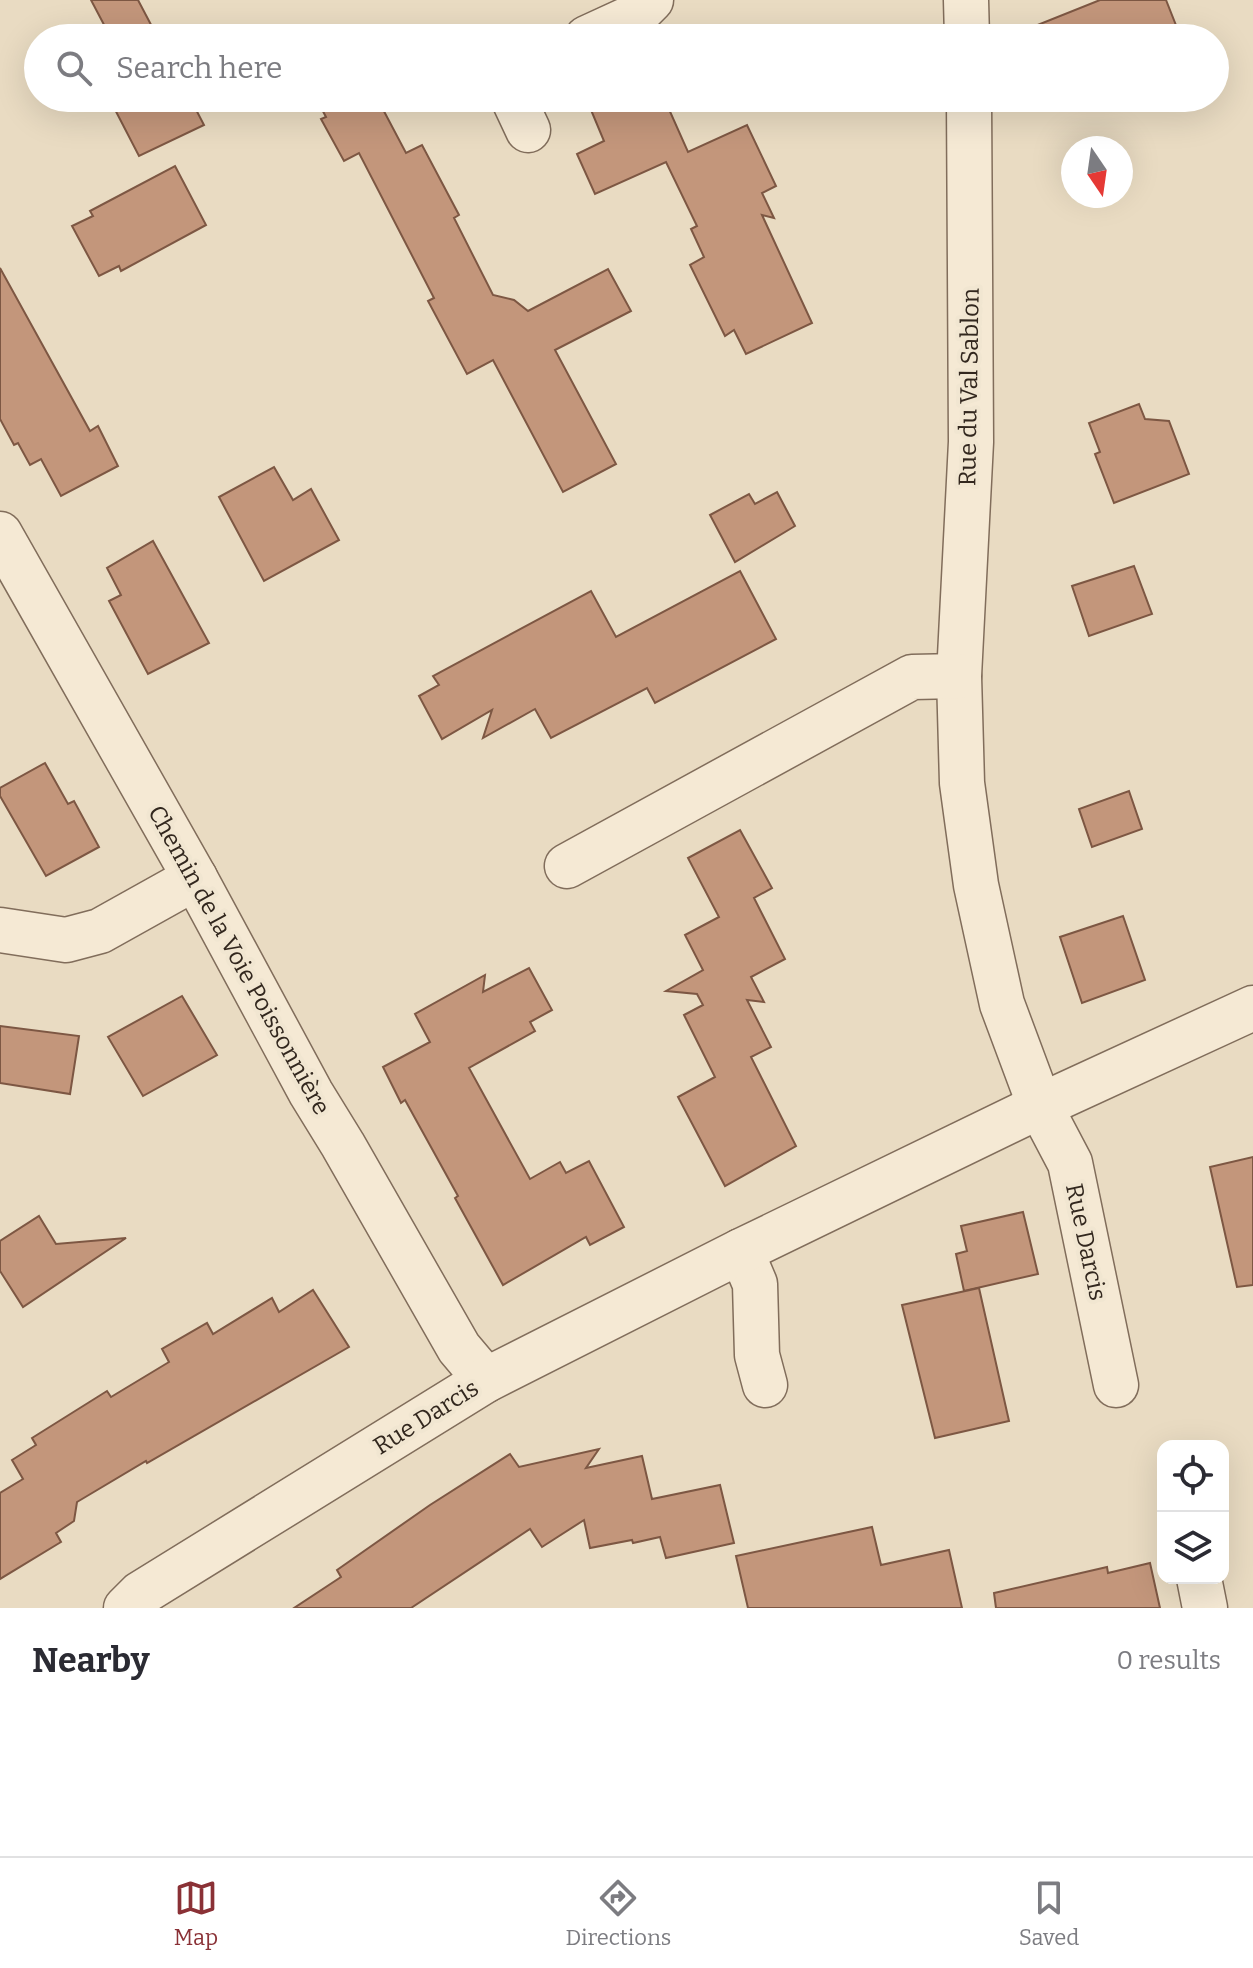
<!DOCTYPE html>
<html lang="en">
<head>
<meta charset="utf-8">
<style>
  body { margin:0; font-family:Bitter,serif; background:#f2f2f3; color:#2b2b33 }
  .controls { position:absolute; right:24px; bottom:24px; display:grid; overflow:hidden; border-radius:16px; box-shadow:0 8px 32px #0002 }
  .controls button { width:72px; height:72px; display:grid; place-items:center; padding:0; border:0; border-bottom:2px solid #e1e1e2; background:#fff; color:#2b2b33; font:40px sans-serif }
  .compass { position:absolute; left:1061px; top:136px; width:72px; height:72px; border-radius:50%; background:#fff; box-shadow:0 8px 32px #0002; rotate:167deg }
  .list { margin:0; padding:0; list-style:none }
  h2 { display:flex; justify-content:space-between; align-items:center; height:104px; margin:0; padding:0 32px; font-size:34px }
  h2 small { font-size:26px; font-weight:400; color:#7c7c81 }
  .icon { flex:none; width:44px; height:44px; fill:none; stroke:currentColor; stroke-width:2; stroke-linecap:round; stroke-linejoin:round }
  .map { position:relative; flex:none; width:1253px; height:1608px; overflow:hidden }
  .search { position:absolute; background:#fff; box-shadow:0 8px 32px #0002; left:24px; right:24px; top:24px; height:88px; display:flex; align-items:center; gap:20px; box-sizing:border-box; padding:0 28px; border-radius:44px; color:#7c7c81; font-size:30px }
  .sheet { height:248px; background:#fff }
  nav { display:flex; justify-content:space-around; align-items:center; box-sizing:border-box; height:112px; border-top:2px solid #e1e1e2; background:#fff; font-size:22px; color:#7c7c81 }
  nav a { display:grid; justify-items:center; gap:4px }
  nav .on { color:#8a3136 }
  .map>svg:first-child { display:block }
  .building { fill:#c3967b; stroke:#7d5743; stroke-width:2 }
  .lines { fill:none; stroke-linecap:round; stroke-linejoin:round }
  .minor-casing { stroke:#816d5b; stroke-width:47 }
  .minor { stroke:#f5e9d4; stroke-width:44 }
  .labels { text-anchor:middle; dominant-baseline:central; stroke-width:8; stroke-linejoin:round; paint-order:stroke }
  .street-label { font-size:24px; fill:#32271e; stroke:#f1e6d1 }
</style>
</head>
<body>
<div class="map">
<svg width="1253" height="1608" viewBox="0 0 1253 1608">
  <rect width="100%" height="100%" fill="#e9dbc2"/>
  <g class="building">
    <path d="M 91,0 L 138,0 L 158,38 L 111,38 Z"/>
    <path d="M 1100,0 L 1166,0 L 1181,38 L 1010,38 L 1010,36 Z"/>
    <path d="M 109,98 L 190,98 L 204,125 L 139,156 Z"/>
    <path d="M 316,98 L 377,98 L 406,153 L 422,145 L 459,215 L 454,218 L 493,295 L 514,300 L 528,311 L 608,269 L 631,311 L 555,350 L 616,464 L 563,492 L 493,360 L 467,374 L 428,301 L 434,298 L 359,153 L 344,161 L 321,119 L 326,117 Z"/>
    <path d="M 616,98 L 664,98 L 688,152 L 747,125 L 776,186 L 762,193 L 774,218 L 762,215 L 812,323 L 746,354 L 734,330 L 725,336 L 690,265 L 704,257 L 691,229 L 697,226 L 666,162 L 595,194 L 577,154 L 604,141 L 591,110 Z"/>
    <path d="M 175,166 L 206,225 L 121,271 L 119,266 L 99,276 L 72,226 L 93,216 L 90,211 Z"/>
    <path d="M 0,268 L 90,431 L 98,426 L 118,466 L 61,496 L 41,459 L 30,465 L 18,443 L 14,445 L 0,419 Z"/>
    <path d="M 1139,404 L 1145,419 L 1169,421 L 1189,474 L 1114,503 L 1095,454 L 1100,452 L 1089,423 Z"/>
    <path d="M 274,467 L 293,500 L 311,489 L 339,540 L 264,581 L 219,497 Z"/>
    <path d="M 777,492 L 795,526 L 735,562 L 710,515 L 749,494 L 755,504 Z"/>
    <path d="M 153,541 L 209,643 L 148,674 L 109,601 L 121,595 L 107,568 Z"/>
    <path d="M 1134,566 L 1152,614 L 1089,636 L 1072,586 Z"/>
    <path d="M 740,571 L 776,639 L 655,703 L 647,688 L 551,738 L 535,709 L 483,738 L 492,710 L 442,739 L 419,696 L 439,685 L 433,676 L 591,591 L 616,637 Z"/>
    <path d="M 45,763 L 68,804 L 74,801 L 99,847 L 46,876 L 0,796 L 0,788 Z"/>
    <path d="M 1129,791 L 1142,829 L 1092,847 L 1079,809 Z"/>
    <path d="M 740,830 L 772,888 L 754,898 L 785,959 L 751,977 L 764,1002 L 747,1000 L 771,1047 L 751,1057 L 796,1146 L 725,1186 L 678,1097 L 715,1077 L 684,1015 L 703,1005 L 697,994 L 666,991 L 703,970 L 685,935 L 719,917 L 688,858 Z"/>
    <path d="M 1123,916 L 1145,980 L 1082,1003 L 1060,937 Z"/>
    <path d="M 529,968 L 552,1010 L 530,1022 L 535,1031 L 469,1068 L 530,1179 L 560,1162 L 566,1173 L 589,1161 L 624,1227 L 590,1245 L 586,1237 L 503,1285 L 455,1198 L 458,1196 L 405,1100 L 401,1103 L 383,1067 L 430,1042 L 415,1014 L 485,975 L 483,992 Z"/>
    <path d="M 182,996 L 217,1055 L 143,1096 L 108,1037 Z"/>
    <path d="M 0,1026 L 79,1036 L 70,1094 L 0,1083 Z"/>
    <path d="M 1253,1157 L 1253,1285 L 1237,1287 L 1210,1167 Z"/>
    <path d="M 1023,1212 L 1038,1274 L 964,1291 L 956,1254 L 967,1251 L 961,1226 Z"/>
    <path d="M 39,1216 L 56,1244 L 126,1238 L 23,1307 L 0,1271 L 0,1241 Z"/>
    <path d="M 979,1288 L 1009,1421 L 935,1438 L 902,1305 Z"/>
    <path d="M 313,1290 L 349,1347 L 147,1463 L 146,1461 L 77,1502 L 74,1521 L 56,1533 L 61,1542 L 0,1579 L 0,1493 L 23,1479 L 12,1460 L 36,1445 L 32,1438 L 107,1391 L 111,1397 L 169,1362 L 162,1349 L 207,1323 L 213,1334 L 272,1298 L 279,1312 Z"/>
    <path d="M 599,1449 L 586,1468 L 642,1456 L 652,1499 L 720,1485 L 734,1543 L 666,1558 L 660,1537 L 633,1543 L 632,1540 L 590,1548 L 584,1520 L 542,1547 L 530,1529 L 411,1608 L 294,1608 L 341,1577 L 337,1570 L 430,1505 L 510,1454 L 519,1467 Z"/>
    <path d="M 872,1527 L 881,1565 L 949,1550 L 962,1608 L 748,1608 L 736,1556 Z"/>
    <path d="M 1150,1563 L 1160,1608 L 996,1608 L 994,1593 L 1107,1567 L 1108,1573 Z"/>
  </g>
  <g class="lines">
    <defs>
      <g id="minor">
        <path d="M 966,0 L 967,38"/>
        <path d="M 587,38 L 635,16 L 651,0"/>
        <path d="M 513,98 L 528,130"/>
        <path d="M 969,98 L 971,442 L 959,676 L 962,783 L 976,885 L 1002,1004 L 1040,1106 L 1070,1163 L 1116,1385"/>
        <path d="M 0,534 L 195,878 L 311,1093 L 343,1145 L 459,1348 L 486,1380"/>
        <path d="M 567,866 L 912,677 L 959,676"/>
        <path d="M 0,930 L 66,940 L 100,931 L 195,878"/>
        <path d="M 741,1251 L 755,1284 L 757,1355 L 765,1385"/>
        <path d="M 1199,1578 L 1205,1608"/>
        <path d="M 126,1608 L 140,1594 L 486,1380 L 741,1251 L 1040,1106 L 1253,1008"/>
      </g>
    </defs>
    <use href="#minor" class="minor-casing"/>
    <use href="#minor" class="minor"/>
  </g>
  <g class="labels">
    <g class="street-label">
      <text transform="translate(969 387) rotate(-89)">Rue du Val Sablon</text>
      <text transform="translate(239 960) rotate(61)">Chemin de la Voie Poissonnière</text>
      <text transform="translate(1086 1242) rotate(78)">Rue Darcis</text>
      <text transform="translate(426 1417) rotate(-32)">Rue Darcis</text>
    </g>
  </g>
</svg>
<div class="controls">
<button><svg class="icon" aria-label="locate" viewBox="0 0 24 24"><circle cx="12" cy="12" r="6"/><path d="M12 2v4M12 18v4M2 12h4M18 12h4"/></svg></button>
<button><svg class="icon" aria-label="layers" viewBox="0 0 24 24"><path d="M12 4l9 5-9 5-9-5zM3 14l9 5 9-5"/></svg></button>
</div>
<svg class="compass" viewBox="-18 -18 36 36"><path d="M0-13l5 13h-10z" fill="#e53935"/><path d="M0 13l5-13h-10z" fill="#7c7c81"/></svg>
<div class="search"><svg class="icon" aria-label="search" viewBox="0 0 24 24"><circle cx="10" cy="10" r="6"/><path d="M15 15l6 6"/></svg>Search here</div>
</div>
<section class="sheet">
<h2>Nearby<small>0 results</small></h2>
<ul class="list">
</ul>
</section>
<nav>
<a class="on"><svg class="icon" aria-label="map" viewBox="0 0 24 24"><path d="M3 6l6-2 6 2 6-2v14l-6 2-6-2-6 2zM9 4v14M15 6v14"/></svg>Map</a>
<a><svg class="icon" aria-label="directions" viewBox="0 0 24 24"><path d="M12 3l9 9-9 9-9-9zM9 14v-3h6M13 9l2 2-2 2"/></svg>Directions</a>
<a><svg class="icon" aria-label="saved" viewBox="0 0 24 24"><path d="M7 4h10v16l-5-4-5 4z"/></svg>Saved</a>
</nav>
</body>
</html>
